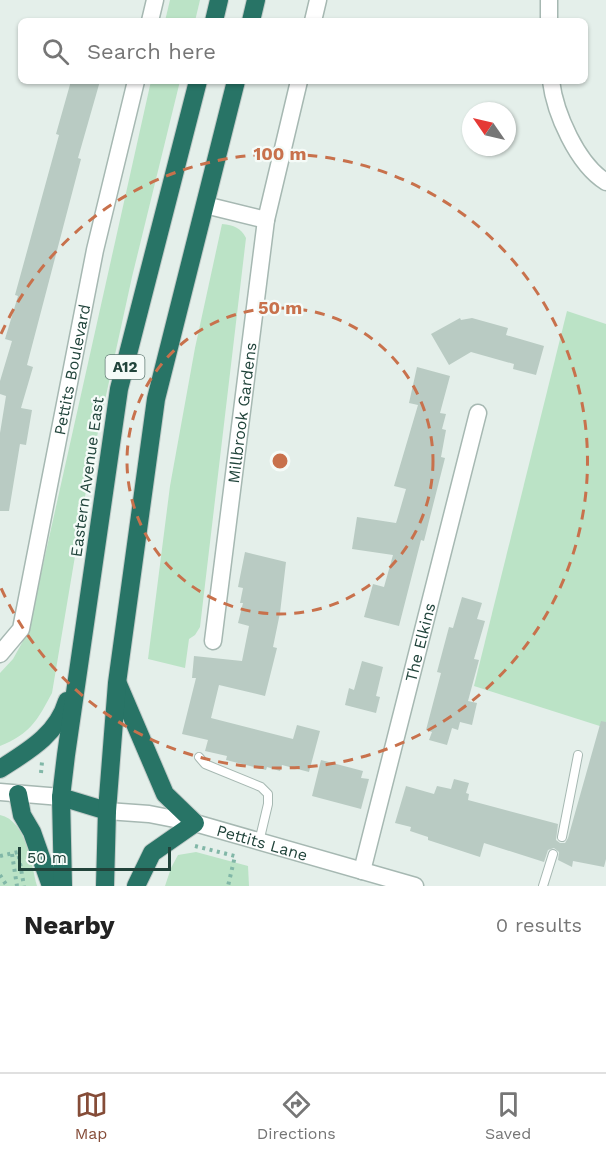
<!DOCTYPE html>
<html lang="en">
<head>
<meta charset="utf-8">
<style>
  body { margin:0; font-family:"Work Sans",sans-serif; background:#f6f6f6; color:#222 }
  .compass { position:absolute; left:462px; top:102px; width:54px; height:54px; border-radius:50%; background:#fff; box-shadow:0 2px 4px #0004; rotate:304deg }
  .scale { position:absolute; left:18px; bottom:15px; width:153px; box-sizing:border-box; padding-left:6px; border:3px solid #21443b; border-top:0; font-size:16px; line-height:21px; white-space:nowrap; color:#21443b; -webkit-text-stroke:4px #f5fbf8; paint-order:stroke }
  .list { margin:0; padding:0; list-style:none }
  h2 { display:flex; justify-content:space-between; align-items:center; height:78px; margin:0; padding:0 24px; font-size:26px }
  h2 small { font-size:20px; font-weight:400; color:#767676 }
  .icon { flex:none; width:33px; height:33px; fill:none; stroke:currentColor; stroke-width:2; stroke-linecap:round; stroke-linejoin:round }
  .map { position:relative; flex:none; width:606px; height:886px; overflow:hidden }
  .search { position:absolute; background:#fff; box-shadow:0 2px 4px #0004; left:18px; right:18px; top:18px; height:66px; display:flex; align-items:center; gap:15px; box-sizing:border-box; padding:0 21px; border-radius:9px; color:#767676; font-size:22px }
  .sheet { height:186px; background:#fff }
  nav { display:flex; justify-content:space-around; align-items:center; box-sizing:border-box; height:84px; border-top:2px solid #e0e0e0; background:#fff; font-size:16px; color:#767676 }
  nav a { display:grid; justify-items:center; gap:3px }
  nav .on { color:#854c38 }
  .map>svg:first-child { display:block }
  .green { fill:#bbe3c6 }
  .building { fill:#b9cbc3 }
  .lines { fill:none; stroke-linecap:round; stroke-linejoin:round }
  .lane-casing { stroke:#a6b8b2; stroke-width:10 }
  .street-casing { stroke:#a6b8b2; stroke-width:19 }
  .highway-casing { stroke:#c1cbc8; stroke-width:20 }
  .path { stroke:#81b7a7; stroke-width:4; stroke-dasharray:3 4.5; stroke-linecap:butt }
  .lane { stroke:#fff; stroke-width:8 }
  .street { stroke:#fff; stroke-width:16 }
  .highway { stroke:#287466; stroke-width:18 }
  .ring { fill:none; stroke:#c8714c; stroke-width:3; stroke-dasharray:10 8 }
  .labels { text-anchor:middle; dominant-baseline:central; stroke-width:4.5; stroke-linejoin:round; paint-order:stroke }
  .shield { fill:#f5fbf8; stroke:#617b74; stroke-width:1.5 }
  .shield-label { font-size:15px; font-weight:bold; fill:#21443b }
  .street-label { font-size:16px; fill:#21443b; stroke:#f5fbf8 }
  .centre { fill:#c8714c; stroke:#f5fbf8; stroke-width:3 }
  .ring-label { font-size:18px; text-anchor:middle; font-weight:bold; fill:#c8714c; stroke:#f5fbf8; stroke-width:4.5; stroke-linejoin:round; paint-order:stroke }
</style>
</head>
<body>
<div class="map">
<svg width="606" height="886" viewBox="0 0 606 886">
  <rect width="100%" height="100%" fill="#e4efea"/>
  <g class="green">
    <path d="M 170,0 L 200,0 L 195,21 L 165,21 Z"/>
    <path d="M 151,81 L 180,81 L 132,277 L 89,473 L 52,693 C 37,721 30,734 0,746 L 0,673 L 13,659 L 28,632 Z"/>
    <path d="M 222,224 C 234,225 241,228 246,238 L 200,627 L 195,635 L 189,639 L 185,668 L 148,659 L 170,486 L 195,348 Z"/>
    <path d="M 567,311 L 606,324 L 606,728 L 474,686 Z"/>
    <path d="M 0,815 C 27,821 31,864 37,886 L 0,886 Z"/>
    <path d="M 196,852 L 248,866 L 249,886 L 165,886 L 171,868 L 178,855 Z"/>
  </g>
  <g class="building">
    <path d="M 71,81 L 100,81 L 78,158 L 81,159 L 27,365 L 33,367 L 21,408 L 32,410 L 26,445 L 20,444 L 9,511 L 0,511 L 0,433 L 6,396 L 0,394 L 0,381 L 12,341 L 5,339 L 18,296 L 15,295 L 59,135 L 56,134 Z"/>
    <path d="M 460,318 L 461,320 L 472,318 L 508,328 L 506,335 L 544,346 L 536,375 L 513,369 L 514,364 L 471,352 L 449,365 L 431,334 Z"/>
    <path d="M 417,367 L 450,376 L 440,413 L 446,414 L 442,429 L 446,430 L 441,457 L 445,458 L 424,541 L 421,540 L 399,626 L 364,617 L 373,584 L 384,587 L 393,555 L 352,549 L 357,517 L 396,523 L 397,520 L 406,489 L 394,486 L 418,405 L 409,403 Z"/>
    <path d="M 245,552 L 286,562 L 280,613 L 273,647 L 277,648 L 265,696 L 219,685 L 211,718 L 293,739 L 297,725 L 320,731 L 309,772 L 282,765 L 280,771 L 267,767 L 266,770 L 226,760 L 227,756 L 205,751 L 208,740 L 182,734 L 196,678 L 192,678 L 194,656 L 242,661 L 249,626 L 238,623 L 243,603 L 240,603 L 243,588 L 238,587 Z"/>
    <path d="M 462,597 L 482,603 L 477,619 L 485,621 L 474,659 L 479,660 L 468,701 L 477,703 L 472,725 L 460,722 L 458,730 L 452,728 L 447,745 L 429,740 L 432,732 L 426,730 L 441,673 L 437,672 L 449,627 L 453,628 Z"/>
    <path d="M 362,661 L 383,667 L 376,696 L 380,697 L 376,713 L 345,705 L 349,688 L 354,690 Z"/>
    <path d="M 601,721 L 606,722 L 606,859 L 604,867 L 573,861 L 572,867 L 558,860 L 559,852 L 554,848 L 548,850 L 544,862 L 484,843 L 480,857 L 428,840 L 428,837 L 410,831 L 411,827 L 395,823 L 406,786 L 434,794 L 437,786 L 451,789 L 454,779 L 469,783 L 466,793 L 469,794 L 468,800 L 558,824 L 556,840 L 560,843 L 565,843 L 568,838 Z"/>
    <path d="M 321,760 L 363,771 L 361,778 L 369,779 L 361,809 L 312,796 Z"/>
  </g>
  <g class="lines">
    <defs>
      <g id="lane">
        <path d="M 199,757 L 205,764 L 261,787 L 268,794 L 268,804 L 259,842"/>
        <path d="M 562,837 L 578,755"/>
        <path d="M 543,886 L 553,854"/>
      </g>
      <g id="street">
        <path d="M 150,21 L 155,0"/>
        <path d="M 313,21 L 318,0"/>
        <path d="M 549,21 L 549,0"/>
        <path d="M 551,81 C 555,113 577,164 606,182"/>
        <path d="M 205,205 L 266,220"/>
        <path id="s1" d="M 213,641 L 266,220 L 299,81"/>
        <path id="s2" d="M 0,654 L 21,629 L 95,250 L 136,81"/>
        <path d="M 0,792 L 61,797"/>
        <path id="s3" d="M 107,811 L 149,814 L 195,823 L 415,886"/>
        <path id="s4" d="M 362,871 L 478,413"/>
      </g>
      <g id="highway">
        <path d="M 214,21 L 219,0"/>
        <path d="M 251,21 L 256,0"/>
        <path d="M 118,684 L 165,794 L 195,823 L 152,853 L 136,886"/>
        <path d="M 0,769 C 28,751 57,735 67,701"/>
        <path d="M 18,794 L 22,815 L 32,832 L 51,886"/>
        <path d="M 61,797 L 107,811"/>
        <path d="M 63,886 L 61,797 L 66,755 L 119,389 L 198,81"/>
        <path d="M 105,886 L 107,811 L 117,683 L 156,399 L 236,81"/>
      </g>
    </defs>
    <use href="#lane" class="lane-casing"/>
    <use href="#street" class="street-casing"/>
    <use href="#highway" class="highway-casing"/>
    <g class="path">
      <path d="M 41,773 L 42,762"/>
      <path d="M 195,846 L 235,856 L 228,886"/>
      <path d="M 12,854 L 17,886"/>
      <path d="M 0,856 L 18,852 L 24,886"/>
      <path d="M 0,875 L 7,886"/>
    </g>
    <use href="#lane" class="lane"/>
    <use href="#street" class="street"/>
    <use href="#highway" class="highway"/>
  </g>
  <g class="ring">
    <circle cx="280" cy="461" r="153"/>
    <path d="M1 334A307 307 0 1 1 1 588"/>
  </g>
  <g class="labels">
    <rect class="shield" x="105.5" y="355" width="39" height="24" rx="4.5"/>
    <g class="shield-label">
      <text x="125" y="367">A12</text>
    </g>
    <g class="street-label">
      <text stroke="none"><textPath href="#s2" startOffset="297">Pettits Boulevard</textPath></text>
      <text stroke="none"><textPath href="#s1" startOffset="230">Millbrook Gardens</textPath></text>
      <text transform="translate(87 477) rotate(-82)">Eastern Avenue East</text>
      <text stroke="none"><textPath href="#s4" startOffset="236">The Elkins</textPath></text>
      <text stroke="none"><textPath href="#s3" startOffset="159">Pettits Lane</textPath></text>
    </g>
  </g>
  <circle cx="280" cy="461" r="9" class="centre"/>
  <g class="ring-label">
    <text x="280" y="160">100 m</text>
    <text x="280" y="314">50 m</text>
  </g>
</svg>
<svg class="compass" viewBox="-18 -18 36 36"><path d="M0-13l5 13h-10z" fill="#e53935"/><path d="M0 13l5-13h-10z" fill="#767676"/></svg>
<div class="scale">50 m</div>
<div class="search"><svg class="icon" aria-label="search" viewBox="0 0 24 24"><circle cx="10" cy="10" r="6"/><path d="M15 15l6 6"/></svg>Search here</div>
</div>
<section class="sheet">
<h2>Nearby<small>0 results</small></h2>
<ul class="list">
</ul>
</section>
<nav>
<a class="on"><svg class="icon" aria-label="map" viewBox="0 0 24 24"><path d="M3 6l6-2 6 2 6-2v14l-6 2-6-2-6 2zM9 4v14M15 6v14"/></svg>Map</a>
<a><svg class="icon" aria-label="directions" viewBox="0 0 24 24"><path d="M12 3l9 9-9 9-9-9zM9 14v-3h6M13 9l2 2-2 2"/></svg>Directions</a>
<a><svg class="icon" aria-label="saved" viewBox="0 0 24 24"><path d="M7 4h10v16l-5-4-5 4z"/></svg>Saved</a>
</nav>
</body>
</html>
